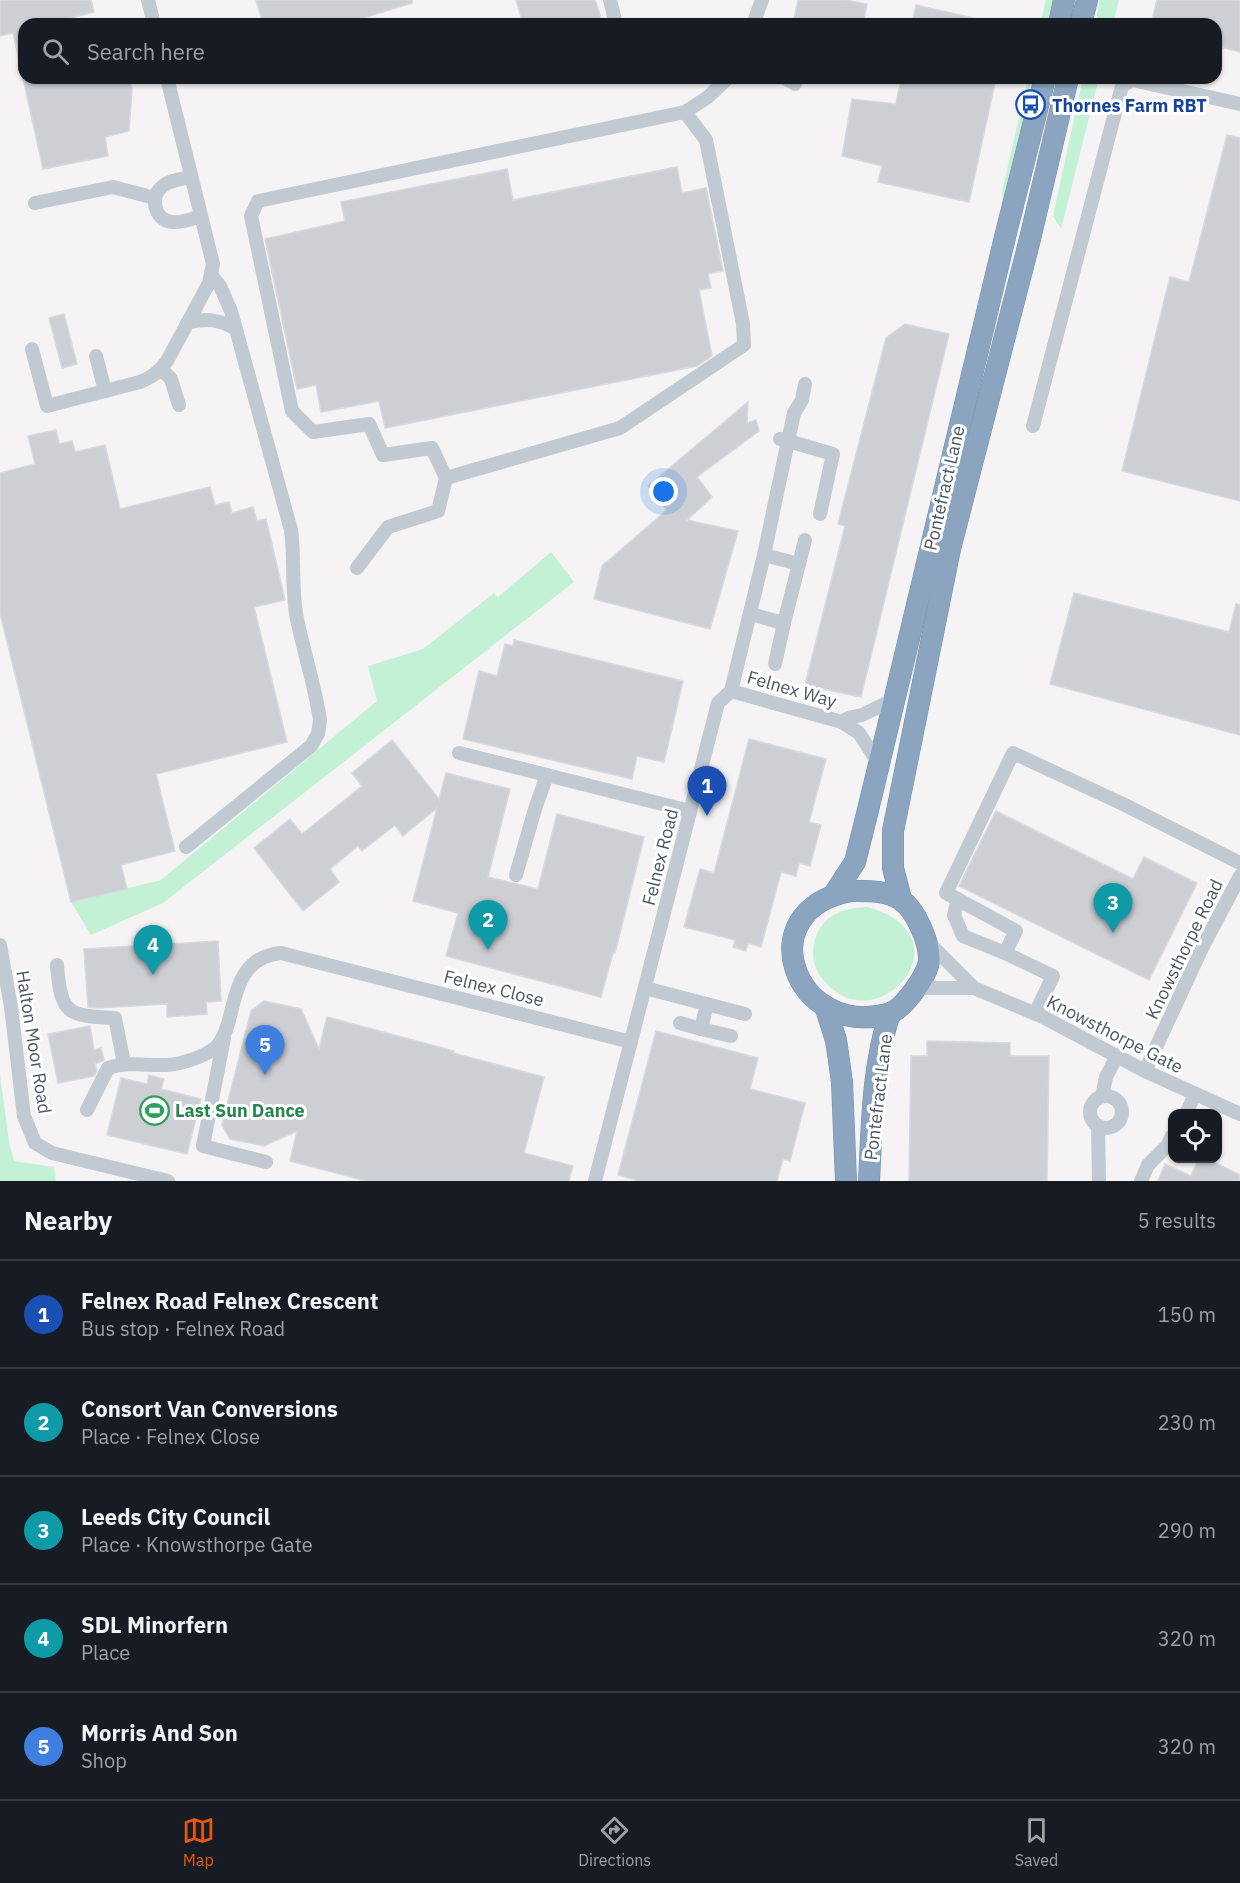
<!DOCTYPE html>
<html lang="en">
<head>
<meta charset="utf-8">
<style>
  body { margin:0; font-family:"IBM Plex Sans",sans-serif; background:#242831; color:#f1f3f6 }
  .controls { position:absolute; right:18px; bottom:18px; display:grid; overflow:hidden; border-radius:12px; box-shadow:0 2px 4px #0004 }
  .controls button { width:54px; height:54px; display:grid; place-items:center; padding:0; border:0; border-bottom:2px solid #363941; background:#171b24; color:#f1f3f6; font:30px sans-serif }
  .you { position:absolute; left:664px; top:492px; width:21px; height:21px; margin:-15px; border:4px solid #fff; border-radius:50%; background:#1a73e8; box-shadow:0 0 0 9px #1a73e833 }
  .badge { display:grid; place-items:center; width:39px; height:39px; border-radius:50%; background:#ea580c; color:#fff; font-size:20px; font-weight:700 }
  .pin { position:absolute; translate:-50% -50px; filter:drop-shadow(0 2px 3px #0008) }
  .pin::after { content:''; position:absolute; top:32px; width:21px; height:18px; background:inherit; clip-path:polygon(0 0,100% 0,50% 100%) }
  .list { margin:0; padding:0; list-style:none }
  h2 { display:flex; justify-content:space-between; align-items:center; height:78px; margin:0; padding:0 24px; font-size:26px }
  h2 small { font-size:20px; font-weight:400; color:#9ea1a6 }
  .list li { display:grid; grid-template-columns:39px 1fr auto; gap:18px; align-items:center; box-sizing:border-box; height:108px; padding:0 24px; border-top:2px solid #363941 }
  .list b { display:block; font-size:22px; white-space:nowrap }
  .list p { margin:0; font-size:20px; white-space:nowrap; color:#9ea1a6 }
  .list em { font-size:20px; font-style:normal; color:#9ea1a6 }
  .icon { flex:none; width:33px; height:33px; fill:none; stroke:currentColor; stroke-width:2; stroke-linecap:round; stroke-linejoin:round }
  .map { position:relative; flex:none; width:1240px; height:1181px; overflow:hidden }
  .search { position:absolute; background:#171b24; box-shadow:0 2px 4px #0004; left:18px; right:18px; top:18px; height:66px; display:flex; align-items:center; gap:15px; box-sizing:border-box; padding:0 21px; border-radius:18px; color:#9ea1a6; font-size:22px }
  .sheet { height:618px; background:#171b24 }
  nav { display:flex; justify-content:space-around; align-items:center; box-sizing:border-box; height:84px; border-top:2px solid #363941; background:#171b24; font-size:16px; color:#9ea1a6 }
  nav a { display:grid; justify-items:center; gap:3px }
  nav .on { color:#ea580c }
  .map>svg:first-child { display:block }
  .green { fill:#c3f1d5 }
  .building { fill:#cdcfd5; stroke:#d7d9de; stroke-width:1.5 }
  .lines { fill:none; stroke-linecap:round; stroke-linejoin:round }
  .highway-casing { stroke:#7690ad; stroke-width:22 }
  .minor { stroke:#c1cad2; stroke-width:14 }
  .highway { stroke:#8ba5c1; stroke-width:21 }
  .labels { text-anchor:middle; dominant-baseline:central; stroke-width:6; stroke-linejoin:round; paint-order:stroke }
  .transit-label { font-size:18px; font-weight:bold; fill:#164399; stroke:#fff; text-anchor:start }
  .street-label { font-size:18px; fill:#4a5661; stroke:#fff }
  .leisure-label { font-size:18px; font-weight:bold; fill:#27864d; stroke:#fff; text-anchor:start }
</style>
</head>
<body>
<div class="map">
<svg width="1240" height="1181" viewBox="0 0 1240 1181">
  <rect width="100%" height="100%" fill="#f5f3f3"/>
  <g class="green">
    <path d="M 1046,0 L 1055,0 L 1049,24 L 1040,24 Z"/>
    <path d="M 1100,0 L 1119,0 L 1113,24 L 1095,24 Z"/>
    <path d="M 1028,78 L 1036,78 L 1003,206 L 1002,192 Z"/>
    <path d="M 1083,78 L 1099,78 L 1061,229 L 1053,216 Z"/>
    <path d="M 551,552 L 574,582 L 163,903 L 91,935 L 71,902 L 161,880 L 377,701 L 368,666 L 423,649 L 494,593 L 498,597 Z"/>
    <path d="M 867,907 C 973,935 875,1049 821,977 C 807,959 812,929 832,916 C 842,909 854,908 867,907 Z"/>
    <path d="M 0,1075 L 9,1142 L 14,1161 L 54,1167 L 56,1181 L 0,1181 Z"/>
  </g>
  <g class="building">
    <path d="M 0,0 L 91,0 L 94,12 L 48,24 L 24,24 L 24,59 L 19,59 L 13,33 L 0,36 Z"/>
    <path d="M 256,0 L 412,0 L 412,3 L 344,24 L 263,24 Z"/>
    <path d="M 516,0 L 595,0 L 603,24 L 523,24 Z"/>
    <path d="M 798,0 L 846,0 L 867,4 L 863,24 L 793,24 Z"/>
    <path d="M 1157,0 L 1240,0 L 1240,52 L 1216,46 L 1216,24 L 1151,24 Z"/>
    <path d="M 916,5 L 978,19 L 977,24 L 912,24 Z"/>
    <path d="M 23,78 L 130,78 L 132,89 L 129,131 L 105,137 L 108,156 L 43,169 Z"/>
    <path d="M 901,78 L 996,78 L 969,202 L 878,182 L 882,166 L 842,156 L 852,99 L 896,104 Z"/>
    <path d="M 1227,135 L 1240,138 L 1240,501 L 1122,471 L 1170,277 L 1189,282 Z"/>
    <path d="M 677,167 L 682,193 L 706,188 L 723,271 L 708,274 L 711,288 L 699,290 L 712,356 L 697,366 L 385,428 L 379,401 L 321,412 L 316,385 L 297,389 L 265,239 L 345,221 L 341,202 L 507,169 L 513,200 Z"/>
    <path d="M 64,314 L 77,364 L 62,368 L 49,318 Z"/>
    <path d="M 905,324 L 949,334 L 861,697 L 805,685 L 845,526 L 838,524 L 886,338 Z"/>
    <path d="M 748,402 L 747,423 L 756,420 L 759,431 L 697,477 L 712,497 L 687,520 L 738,531 L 710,629 L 594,599 L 602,566 L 667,510 L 648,486 Z"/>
    <path d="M 56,430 L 59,444 L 72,441 L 75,452 L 105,445 L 120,509 L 210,487 L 215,505 L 229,502 L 232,513 L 253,507 L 257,521 L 266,519 L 285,600 L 254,607 L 287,742 L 156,774 L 175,851 L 121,865 L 127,889 L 71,902 L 0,613 L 0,473 L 35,464 L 28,436 Z"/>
    <path d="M 1074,593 L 1229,632 L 1236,604 L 1240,605 L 1240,735 L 1050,684 Z"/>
    <path d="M 514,640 L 683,681 L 664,762 L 637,756 L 632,779 L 463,739 L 479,671 L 497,676 L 505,644 L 513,646 Z"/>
    <path d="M 749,739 L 826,759 L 809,822 L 821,825 L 810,866 L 799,863 L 796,876 L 781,872 L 761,947 L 748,943 L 746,951 L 733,947 L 735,940 L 684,927 L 700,869 L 714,873 Z"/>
    <path d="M 392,740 L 439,799 L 446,773 L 510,789 L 488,877 L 538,889 L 557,814 L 644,837 L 615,953 L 613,953 L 601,997 L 446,956 L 458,913 L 413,901 L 437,808 L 403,836 L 395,825 L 362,851 L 358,846 L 330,869 L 339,882 L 303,911 L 254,848 L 290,819 L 302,834 L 362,786 L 352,773 Z"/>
    <path d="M 996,811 L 1133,879 L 1144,857 L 1197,883 L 1149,980 L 959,886 Z"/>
    <path d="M 218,941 L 221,1001 L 206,1002 L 207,1014 L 167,1017 L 167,1004 L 98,1008 L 88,1007 L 84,949 Z"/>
    <path d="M 264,1001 L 301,1009 L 319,1049 L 327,1017 L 454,1051 L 453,1053 L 544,1077 L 524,1153 L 573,1166 L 569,1181 L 366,1181 L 290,1161 L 297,1131 L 264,1146 L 230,1139 L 222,1125 L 251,1011 Z"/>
    <path d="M 90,1026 L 94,1050 L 101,1048 L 104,1060 L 95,1064 L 97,1071 L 94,1076 L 58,1083 L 48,1034 Z"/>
    <path d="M 656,1031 L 758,1058 L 750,1089 L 805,1103 L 790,1161 L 783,1159 L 777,1181 L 639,1181 L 618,1175 Z"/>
    <path d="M 927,1041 L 1010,1043 L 1010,1056 L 1049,1056 L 1047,1181 L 909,1181 L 911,1056 L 927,1056 Z"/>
    <path d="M 149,1075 L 164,1079 L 161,1089 L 201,1099 L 187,1154 L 107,1135 L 121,1078 L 147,1084 Z"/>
    <path d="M 1199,1158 L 1206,1158 L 1240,1175 L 1240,1181 L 1158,1181 L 1165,1164 L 1191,1176 Z"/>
  </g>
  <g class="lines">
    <defs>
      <g id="highway">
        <path d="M 1059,24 L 1064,0"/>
        <path d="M 1081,24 L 1087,0"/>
        <path d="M 852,891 C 868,891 887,890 901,900 C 916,910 930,943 929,961 C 927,976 903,1010 888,1014 C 794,1039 747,909 852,891 Z"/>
        <path d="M 834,894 L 855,862 L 868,810 L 1005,237 L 1045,78"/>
        <path d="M 901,899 L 893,868 L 893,831 L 950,549 L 1029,243 L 1068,78"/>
        <path d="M 825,1006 L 836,1040 L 842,1082 L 846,1181"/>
        <path d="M 869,1181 C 872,1125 872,1067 890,1013"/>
      </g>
    </defs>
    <use href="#highway" class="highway-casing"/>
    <g class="minor">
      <path d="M 148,0 L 154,24"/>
      <path d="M 610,0 L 616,24"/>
      <path d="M 753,24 L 762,0"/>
      <path d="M 785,78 L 795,84"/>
      <path d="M 685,112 L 706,140 L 743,324 L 744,345 L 620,428 L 446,478 L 432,448 L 383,455 L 369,424 L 313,432 L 292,411 L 251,216 L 258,201 L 685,112 L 708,97 L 728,78"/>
      <path d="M 191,177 C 182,179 170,180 163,186 C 149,196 154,220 172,222 C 182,223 192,219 201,216"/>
      <path d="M 35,203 L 113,187 L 155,198"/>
      <path d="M 187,323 C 206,318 219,319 236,329"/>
      <path d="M 32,349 L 47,406 L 140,382 C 152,377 159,372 167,361 L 209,283 L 213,264 L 167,78"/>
      <path d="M 96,356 L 105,391"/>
      <path d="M 161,369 L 171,379 L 179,405"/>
      <path d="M 1033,426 L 1122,86 L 1132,80 L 1240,104"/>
      <path d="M 780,439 L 788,441 L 794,413 L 802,400 L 805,384"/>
      <path d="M 799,564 L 805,540"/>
      <path d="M 357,568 L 388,527 L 438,511 L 446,478"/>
      <path d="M 750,614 L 784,623 L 799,564 L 764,555"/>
      <path d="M 775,664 L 784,623"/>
      <path d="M 731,691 L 842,722 L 859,733 L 879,764"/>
      <path d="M 842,722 L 848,718 L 862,715 L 895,699"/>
      <path d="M 459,753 L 690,811"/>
      <path d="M 186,847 L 311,746 L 318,734 L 320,720 C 315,686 304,653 297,619 C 291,590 295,559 291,530 L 231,311 L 220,286 L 212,276"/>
      <path d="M 516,875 L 535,809 L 547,775"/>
      <path d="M 958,899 L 954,915 L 963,936 L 1005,953"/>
      <path d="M 927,941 L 974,988 L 1043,1017 L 1145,1071 L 1240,1114"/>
      <path d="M 0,945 L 11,1007 L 24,1116 L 35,1143 L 52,1153 L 168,1181"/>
      <path d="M 57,965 C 61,1014 67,1016 115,1018 L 124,1063"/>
      <path d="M 645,988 L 745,1014"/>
      <path d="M 916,988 L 974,988"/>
      <path d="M 1035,1014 L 1053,976 L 1005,953 L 1016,931 L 946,893 L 1013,753 L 1125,805 L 1240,863"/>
      <path d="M 680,1023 L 701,1029 L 707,1004"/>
      <path d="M 701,1029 L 731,1036"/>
      <path d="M 224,1038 L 203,1146 L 266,1162"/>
      <path d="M 1145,1071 L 1202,948 L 1240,876"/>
      <path d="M 1102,1096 L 1106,1077 L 1117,1056"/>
      <circle cx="1106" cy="1112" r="16"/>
      <path d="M 87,1110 L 108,1068 C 130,1061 146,1066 167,1065 C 182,1064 203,1057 215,1048 C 222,1042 225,1033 228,1024 C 237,991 240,957 281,953 L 631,1042"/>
      <path d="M 1186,1114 L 1195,1094"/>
      <path d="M 1098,1126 L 1099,1181"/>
      <path d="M 595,1181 L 718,703 L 731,691 L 764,555 L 788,441 L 833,454 L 820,514"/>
      <path d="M 1141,1181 L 1148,1165 L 1167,1146 L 1172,1136"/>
    </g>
    <use href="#highway" class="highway"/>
  </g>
  <defs>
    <symbol id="bus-ring" viewBox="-11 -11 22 22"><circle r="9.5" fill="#fff" stroke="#1a4fb4" stroke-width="1.5"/><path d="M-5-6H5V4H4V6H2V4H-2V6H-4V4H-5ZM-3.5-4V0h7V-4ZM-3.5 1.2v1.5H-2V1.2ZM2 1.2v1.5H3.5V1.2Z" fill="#1a4fb4"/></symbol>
    <symbol id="stadium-ring" viewBox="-11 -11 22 22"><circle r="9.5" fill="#fff" stroke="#2e9e5b" stroke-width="1.5"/><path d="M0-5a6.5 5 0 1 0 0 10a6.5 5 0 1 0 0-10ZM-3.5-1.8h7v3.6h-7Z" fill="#2e9e5b"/></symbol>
  </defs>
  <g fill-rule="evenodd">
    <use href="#bus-ring" x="1014" y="88" width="33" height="33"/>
    <use href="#stadium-ring" x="138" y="1094" width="33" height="33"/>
  </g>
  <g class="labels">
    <g class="transit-label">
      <text x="1052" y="105">Thornes Farm RBT</text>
    </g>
    <g class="street-label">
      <text transform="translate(944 488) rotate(-77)">Pontefract Lane</text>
      <text transform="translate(792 689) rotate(16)">Felnex Way</text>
      <text transform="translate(660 857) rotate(-76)">Felnex Road</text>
      <text transform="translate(1184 949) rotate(-64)">Knowsthorpe Road</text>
      <text transform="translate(494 988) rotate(14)">Felnex Close</text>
      <text transform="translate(1115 1034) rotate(27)">Knowsthorpe Gate</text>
      <text transform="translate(34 1042) rotate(81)">Halton Moor Road</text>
      <text transform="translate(878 1097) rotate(-83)">Pontefract Lane</text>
    </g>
    <g class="leisure-label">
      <text x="175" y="1110">Last Sun Dance</text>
    </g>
  </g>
</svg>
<div class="controls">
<button><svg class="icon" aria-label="locate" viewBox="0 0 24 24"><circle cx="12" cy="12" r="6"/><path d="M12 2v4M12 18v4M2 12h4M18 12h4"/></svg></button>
</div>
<div class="you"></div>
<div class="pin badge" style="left:707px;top:816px;background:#1a4fb4">1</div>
<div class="pin badge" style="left:488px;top:950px;background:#0f9aa8">2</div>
<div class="pin badge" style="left:1113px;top:933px;background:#0f9aa8">3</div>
<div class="pin badge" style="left:153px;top:975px;background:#0f9aa8">4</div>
<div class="pin badge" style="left:265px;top:1075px;background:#3f7fe0">5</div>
<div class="search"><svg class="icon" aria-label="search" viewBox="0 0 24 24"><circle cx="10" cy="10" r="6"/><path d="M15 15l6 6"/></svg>Search here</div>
</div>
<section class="sheet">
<h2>Nearby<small>5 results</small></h2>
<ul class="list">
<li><span class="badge" style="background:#1a4fb4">1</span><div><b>Felnex Road Felnex Crescent</b><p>Bus stop · Felnex Road</p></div><em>150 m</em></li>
<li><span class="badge" style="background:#0f9aa8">2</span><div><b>Consort Van Conversions</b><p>Place · Felnex Close</p></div><em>230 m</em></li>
<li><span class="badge" style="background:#0f9aa8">3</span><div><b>Leeds City Council</b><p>Place · Knowsthorpe Gate</p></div><em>290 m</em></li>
<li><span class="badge" style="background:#0f9aa8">4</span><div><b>SDL Minorfern</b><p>Place</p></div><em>320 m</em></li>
<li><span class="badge" style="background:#3f7fe0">5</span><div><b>Morris And Son</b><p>Shop</p></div><em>320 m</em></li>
</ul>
</section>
<nav>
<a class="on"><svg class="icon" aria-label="map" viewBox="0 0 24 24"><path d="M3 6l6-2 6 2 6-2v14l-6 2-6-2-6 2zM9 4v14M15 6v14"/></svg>Map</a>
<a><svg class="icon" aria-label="directions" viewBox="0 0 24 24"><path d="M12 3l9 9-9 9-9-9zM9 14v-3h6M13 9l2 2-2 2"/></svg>Directions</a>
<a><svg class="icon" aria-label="saved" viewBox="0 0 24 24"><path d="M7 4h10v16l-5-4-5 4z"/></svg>Saved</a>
</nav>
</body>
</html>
